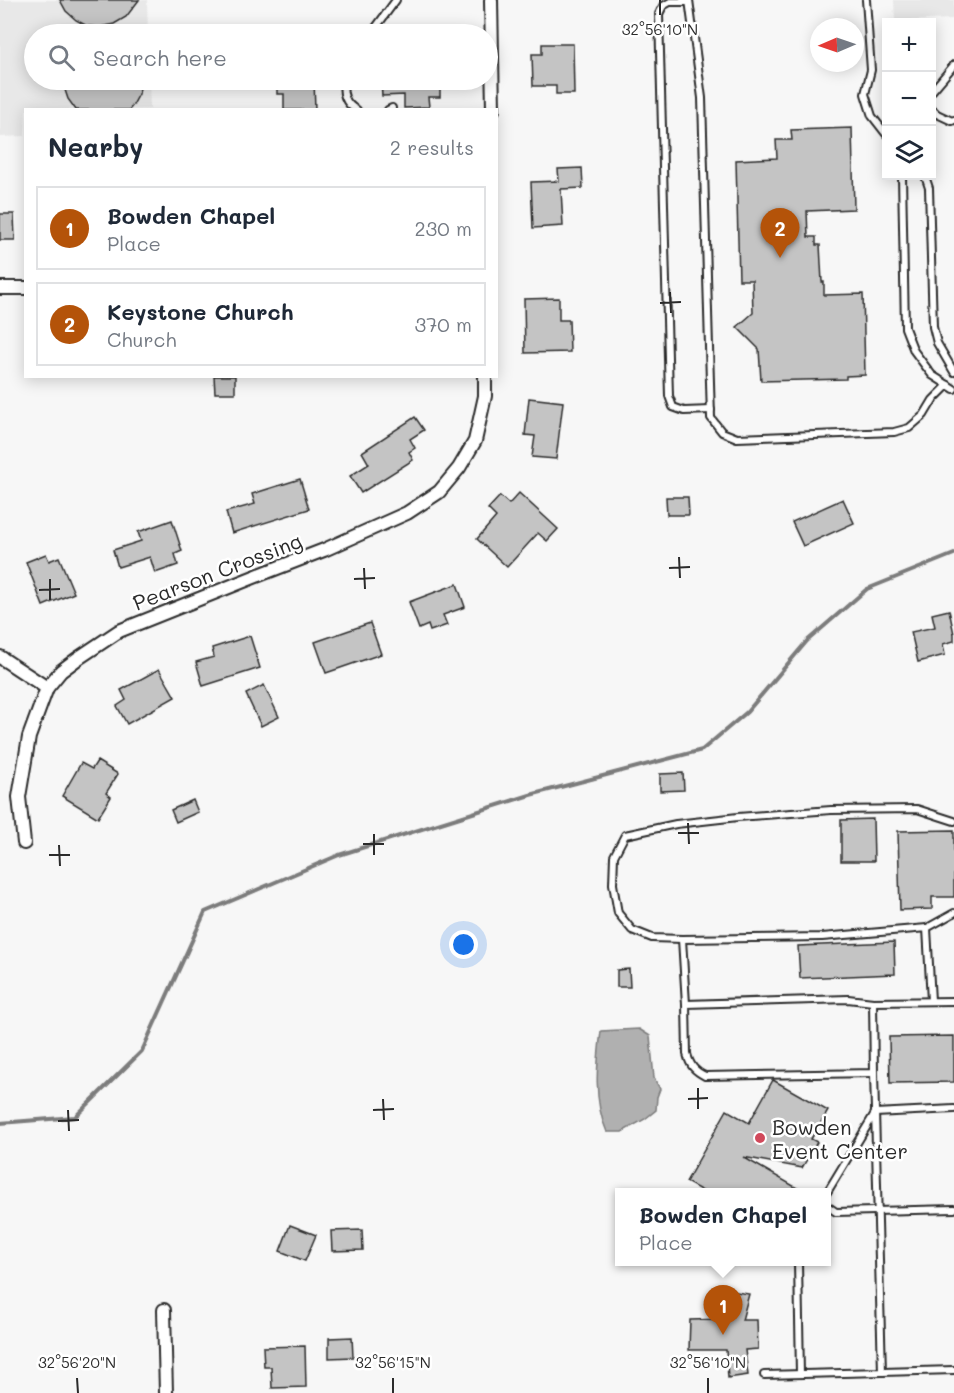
<!DOCTYPE html>
<html lang="en">
<head>
<meta charset="utf-8">
<style>
  body { margin:0; font-family:Mali,sans-serif; background:#f2f2f3; color:#1f2937 }
  .controls { position:absolute; right:18px; top:18px; display:grid; overflow:hidden; border-radius:0px; box-shadow:0 3px 15px #0003 }
  .controls button { width:54px; height:54px; display:grid; place-items:center; padding:0; border:0; border-bottom:2px solid #e0e1e3; background:#fff; color:#1f2937; font:30px sans-serif }
  .compass { position:absolute; left:810px; top:18px; width:54px; height:54px; border-radius:50%; background:#fff; box-shadow:0 3px 15px #0003; rotate:268deg }
  .you { position:absolute; left:464px; top:945px; width:21px; height:21px; margin:-15px; border:4px solid #fff; border-radius:50%; background:#1a73e8; box-shadow:0 0 0 9px #1a73e833 }
  .badge { display:grid; place-items:center; width:39px; height:39px; border-radius:50%; background:#b45309; color:#fff; font-size:20px; font-weight:700 }
  .pin { position:absolute; translate:-50% -50px; filter:drop-shadow(0 2px 3px #0008) }
  .pin::after { content:''; position:absolute; top:32px; width:21px; height:18px; background:inherit; clip-path:polygon(0 0,100% 0,50% 100%) }
  .popup { position:absolute; left:615px; top:1188px; width:216px; height:78px; box-sizing:border-box; display:grid; place-content:center; border-radius:0px; background:#fff; filter:drop-shadow(0 2px 4px #0005); font-size:20px; white-space:nowrap; color:#747a83 }
  .popup b { font-size:22px; color:#1f2937 }
  .popup::after { content:''; position:absolute; left:50%; top:100%; margin-left:-12px; border:12px solid transparent; border-top-color:#fff }
  .list { margin:0; padding:0; list-style:none }
  h2 { display:flex; justify-content:space-between; align-items:center; height:78px; margin:0; padding:0 24px; font-size:26px }
  h2 small { font-size:20px; font-weight:400; color:#747a83 }
  .list li { display:grid; grid-template-columns:39px 1fr auto; gap:18px; align-items:center; box-sizing:border-box; height:84px; margin:0 12px 12px; padding:0 12px; border:2px solid #e0e1e3; border-radius:0px }
  .list b { display:block; font-size:22px; white-space:nowrap }
  .list p { margin:0; font-size:20px; white-space:nowrap; color:#747a83 }
  .list em { font-size:20px; font-style:normal; color:#747a83 }
  .icon { flex:none; width:33px; height:33px; fill:none; stroke:currentColor; stroke-width:2; stroke-linecap:round; stroke-linejoin:round }
  .map { position:relative; flex:none; width:954px; height:1393px; overflow:hidden }
  .search { position:absolute; background:#fff; box-shadow:0 3px 15px #0003; left:24px; top:24px; width:474px; height:66px; display:flex; align-items:center; gap:15px; box-sizing:border-box; padding:0 21px; border-radius:33px; color:#747a83; font-size:22px }
  .panel { position:absolute; background:#fff; box-shadow:0 3px 15px #0003; left:24px; top:108px; width:474px; height:270px; border-radius:0px }
  .map>svg:first-child { display:block }
  .built { fill:#e8e8e8 }
  .water { fill:#b0b0b0; stroke:#7b7b7b; stroke-width:1.5 }
  .lines { fill:none; stroke-linecap:round; stroke-linejoin:round }
  .stream { stroke:#7b7b7b; stroke-width:4 }
  .building { fill:#c4c4c4; stroke:#2b2b2b; stroke-width:1.5 }
  .service-casing { stroke:#2b2b2b; stroke-width:10 }
  .minor-casing { stroke:#2b2b2b; stroke-width:16 }
  .service { stroke:#fff; stroke-width:6 }
  .minor { stroke:#fff; stroke-width:12 }
  .ticks { fill:none; stroke:#2b2b2b; stroke-width:2 }
  .poi-dot { fill:#d1495b; stroke:#fff; stroke-width:2 }
  .labels { text-anchor:middle; dominant-baseline:central; stroke-width:5; stroke-linejoin:round; paint-order:stroke }
  .street-label { font-size:21px; fill:#2b2b2b; stroke:#fff }
  .poi-label { font-size:21px; fill:#2b2b2b; stroke:#fff; text-anchor:start }
  .ticks-label { font-size:15px; text-anchor:middle; fill:#2b2b2b; stroke:#fff; stroke-width:5; stroke-linejoin:round; paint-order:stroke }
</style>
</head>
<body>
<div class="map">
<svg width="954" height="1393" viewBox="0 0 954 1393">
  <rect width="100%" height="100%" fill="#f7f7f7"/>
  <filter id="ink" filterUnits="userSpaceOnUse"><feTurbulence type="fractalNoise" baseFrequency=".0167" numOctaves="2"/><feDisplacementMap in="SourceGraphic" scale="12" xChannelSelector="R" yChannelSelector="G"/><feConvolveMatrix kernelMatrix="1 2 1 2 8 2 1 2 1" color-interpolation-filters="sRGB"/></filter>
  <g filter="url(#ink)">
    <g class="built">
      <path d="M 0,0 L 147,0 L 148,34 L 34,34 L 34,80 L 149,80 L 150,109 L 26,110 L 25,136 L 0,137 Z"/>
      <path d="M 894,0 L 954,0 L 954,19 L 895,21 Z"/>
    </g>
    <path class="water" d="M 639,1029 L 650,1036 L 654,1078 L 660,1089 L 657,1097 L 656,1110 L 645,1119 L 622,1132 L 607,1132 C 593,1101 597,1064 601,1031 Z"/>
    <g class="lines">
      <path class="stream" d="M 0,1123 L 75,1117 L 142,1051 L 205,912 L 339,855 L 530,795 L 702,750 L 747,712 L 807,641 L 867,589 L 954,554"/>
    </g>
    <g class="building">
      <path d="M 60,0 L 139,0 L 126,17 L 114,24 L 100,27 L 87,26 L 76,20 L 66,11 Z"/>
      <path d="M 542,44 L 573,44 L 574,94 L 556,94 L 556,86 L 533,86 L 532,54 L 542,54 Z"/>
      <path d="M 64,80 L 141,80 L 139,94 L 133,105 L 129,110 L 76,110 L 68,99 L 64,87 Z"/>
      <path d="M 277,80 L 314,80 L 315,110 L 284,110 L 284,94 L 277,94 Z"/>
      <path d="M 381,80 L 440,80 L 440,97 L 428,97 L 429,107 L 404,108 L 404,95 L 382,96 Z"/>
      <path d="M 852,128 L 854,209 L 807,211 L 808,237 L 816,237 L 816,245 L 820,245 L 822,282 L 824,282 L 824,295 L 863,294 L 865,375 L 846,376 L 846,379 L 761,381 L 759,349 L 737,327 L 753,313 L 752,280 L 739,280 L 736,160 L 777,158 L 776,140 L 792,140 L 791,130 Z"/>
      <path d="M 582,168 L 583,188 L 561,189 L 563,226 L 533,228 L 531,182 L 559,181 L 558,169 Z"/>
      <path d="M 0,214 L 14,214 L 15,240 L 0,240 Z"/>
      <path d="M 559,298 L 559,320 L 569,320 L 570,352 L 525,353 L 524,299 Z"/>
      <path d="M 214,376 L 235,376 L 235,393 L 215,393 Z"/>
      <path d="M 529,398 L 563,402 L 556,459 L 532,457 L 535,436 L 525,435 Z"/>
      <path d="M 415,417 L 424,430 L 410,439 L 415,448 L 409,452 L 413,460 L 361,493 L 350,476 L 369,464 L 362,452 Z"/>
      <path d="M 300,479 L 309,509 L 232,533 L 226,512 L 255,504 L 252,494 Z"/>
      <path d="M 519,493 L 558,529 L 547,541 L 538,533 L 507,567 L 477,539 L 496,517 L 488,509 L 500,496 L 509,504 Z"/>
      <path d="M 666,497 L 688,497 L 689,515 L 667,515 Z"/>
      <path d="M 843,499 L 854,523 L 803,546 L 792,522 Z"/>
      <path d="M 172,520 L 182,551 L 175,554 L 178,565 L 155,573 L 150,557 L 118,567 L 113,550 L 141,541 L 138,532 Z"/>
      <path d="M 46,554 L 49,561 L 59,557 L 74,593 L 43,606 L 26,562 Z"/>
      <path d="M 457,584 L 465,607 L 443,615 L 447,625 L 430,631 L 428,625 L 419,629 L 409,602 Z"/>
      <path d="M 949,610 L 954,634 L 954,641 L 943,644 L 945,655 L 918,662 L 911,632 L 935,627 L 932,614 Z"/>
      <path d="M 370,623 L 381,654 L 326,673 L 315,642 Z"/>
      <path d="M 250,636 L 260,668 L 203,686 L 196,662 L 214,657 L 212,648 Z"/>
      <path d="M 159,669 L 175,697 L 127,724 L 117,706 L 126,700 L 121,690 Z"/>
      <path d="M 264,685 L 279,717 L 261,726 L 246,694 Z"/>
      <path d="M 97,761 L 118,774 L 106,793 L 111,797 L 98,818 L 62,796 L 81,763 L 92,769 Z"/>
      <path d="M 683,773 L 684,790 L 660,791 L 660,774 Z"/>
      <path d="M 193,800 L 198,812 L 176,822 L 171,810 Z"/>
      <path d="M 873,819 L 874,861 L 841,861 L 841,820 Z"/>
      <path d="M 954,830 L 954,897 L 932,897 L 932,909 L 900,910 L 898,831 Z"/>
      <path d="M 894,942 L 895,974 L 800,978 L 798,946 Z"/>
      <path d="M 629,969 L 630,987 L 617,987 L 617,970 Z"/>
      <path d="M 954,1036 L 954,1082 L 890,1083 L 889,1037 Z"/>
      <path d="M 773,1080 L 828,1111 L 811,1139 L 817,1142 L 802,1168 L 743,1157 L 804,1192 L 704,1192 L 686,1182 L 727,1110 L 749,1123 Z"/>
      <path d="M 290,1225 L 316,1235 L 305,1261 L 280,1251 Z"/>
      <path d="M 362,1230 L 363,1250 L 332,1251 L 331,1231 Z"/>
      <path d="M 730,1291 L 749,1294 L 742,1320 L 757,1320 L 758,1349 L 745,1350 L 748,1375 L 728,1378 L 726,1350 L 689,1350 L 690,1320 L 726,1319 Z"/>
      <path d="M 352,1337 L 353,1357 L 329,1358 L 329,1338 Z"/>
      <path d="M 305,1346 L 306,1387 L 272,1388 L 271,1367 L 264,1367 L 263,1347 Z"/>
    </g>
    <g class="lines">
      <defs>
        <g id="service">
          <path d="M 689,0 L 702,98 L 711,418 L 722,432 L 737,438 L 894,432 L 909,428 L 924,415 L 933,400 L 948,385"/>
          <path d="M 866,0 L 871,70 L 865,94 L 872,116 L 886,134"/>
          <path d="M 689,2 L 670,2 L 663,6 L 659,14 L 669,396 L 673,407 L 684,411 L 711,410"/>
          <path d="M 371,34 L 396,0"/>
          <path d="M 345,80 C 341,92 345,104 357,110"/>
          <path d="M 932,91 L 954,65"/>
          <path d="M 932,109 L 937,114 L 952,121 L 954,120"/>
          <path d="M 388,110 L 392,108"/>
          <path d="M 902,176 L 905,328 L 914,351 L 932,375 L 954,389"/>
          <path d="M 925,176 L 929,188 L 933,327 L 937,343 L 954,372"/>
          <path d="M 927,928 L 954,913"/>
          <path d="M 682,939 L 652,938 L 632,930 L 618,913 L 613,884 L 614,856 L 625,835 L 676,824 L 738,817 L 831,810 L 917,809 L 954,821"/>
          <path d="M 873,1002 L 874,1073 L 705,1076 C 695,1071 690,1066 687,1054 L 686,1004 L 848,999 L 873,1002 L 954,1001"/>
          <path d="M 686,1004 L 682,939 L 822,937 L 927,928 L 931,1001"/>
          <path d="M 826,1194 L 875,1113 L 954,1109"/>
          <path d="M 826,1205 L 836,1212 L 954,1209"/>
          <path d="M 798,1262 L 800,1374"/>
          <path d="M 882,1372 L 954,1370"/>
          <path d="M 764,1375 L 882,1372 L 874,1073"/>
        </g>
        <g id="minor">
          <path d="M 491,0 L 493,110"/>
          <path d="M 0,288 L 26,288"/>
          <path d="M 0,657 L 47,688"/>
          <path d="M 24,843 L 19,797 L 29,737 L 47,688 L 61,671 L 77,659 L 119,631 L 254,577 L 324,550 L 407,513 L 439,492 L 459,468 L 475,441 L 485,396 L 485,376"/>
          <path d="M 164,1310 L 166,1393"/>
        </g>
      </defs>
      <use href="#service" class="service-casing"/>
      <use href="#minor" class="minor-casing"/>
      <use href="#service" class="service"/>
      <use href="#minor" class="minor"/>
    </g>
  </g>
  <path class="ticks" d="M 660,0 L 660,15M 670,292 L 671,313M 660,303 L 681,302M 679,557 L 680,578M 364,568 L 365,589M 669,568 L 690,567M 50,579 L 50,600M 354,579 L 375,578M 39,590 L 60,589M 688,823 L 689,844M 678,833 L 699,833M 374,834 L 374,855M 363,844 L 384,844M 59,845 L 60,866M 49,855 L 70,855M 698,1088 L 698,1109M 383,1099 L 384,1120M 688,1099 L 708,1098M 68,1110 L 69,1131M 373,1110 L 394,1109M 58,1121 L 79,1120M 77,1378 L 78,1393M 393,1378 L 393,1393M 708,1378 L 708,1393"/>
  <circle class="poi-dot" cx="760" cy="1138" r="6"/>
  <g class="labels">
    <g class="street-label">
      <text transform="translate(217 571) rotate(-21)">Pearson Crossing</text>
    </g>
    <g class="poi-label">
      <text x="772" y="1126">Bowden<tspan x="772" dy="24">Event Center</tspan></text>
    </g>
  </g>
  <g class="ticks-label">
    <text x="660" y="35">32°56'10"N</text>
    <text x="77" y="1368">32°56'20"N</text>
    <text x="393" y="1368">32°56'15"N</text>
    <text x="708" y="1368">32°56'10"N</text>
  </g>
</svg>
<div class="controls">
<button>+</button>
<button>−</button>
<button><svg class="icon" aria-label="layers" viewBox="0 0 24 24"><path d="M12 4l9 5-9 5-9-5zM3 14l9 5 9-5"/></svg></button>
</div>
<svg class="compass" viewBox="-18 -18 36 36"><path d="M0-13l5 13h-10z" fill="#e53935"/><path d="M0 13l5-13h-10z" fill="#747a83"/></svg>
<div class="you"></div>
<div class="pin badge" style="left:723px;top:1335px">1</div>
<div class="popup"><b>Bowden Chapel</b>Place</div>
<div class="pin badge" style="left:780px;top:258px">2</div>
<div class="search"><svg class="icon" aria-label="search" viewBox="0 0 24 24"><circle cx="10" cy="10" r="6"/><path d="M15 15l6 6"/></svg>Search here</div>
<section class="panel">
<h2>Nearby<small>2 results</small></h2>
<ul class="list">
<li><span class="badge">1</span><div><b>Bowden Chapel</b><p>Place</p></div><em>230 m</em></li>
<li><span class="badge">2</span><div><b>Keystone Church</b><p>Church</p></div><em>370 m</em></li>
</ul>
</section>
</div>
</body>
</html>
